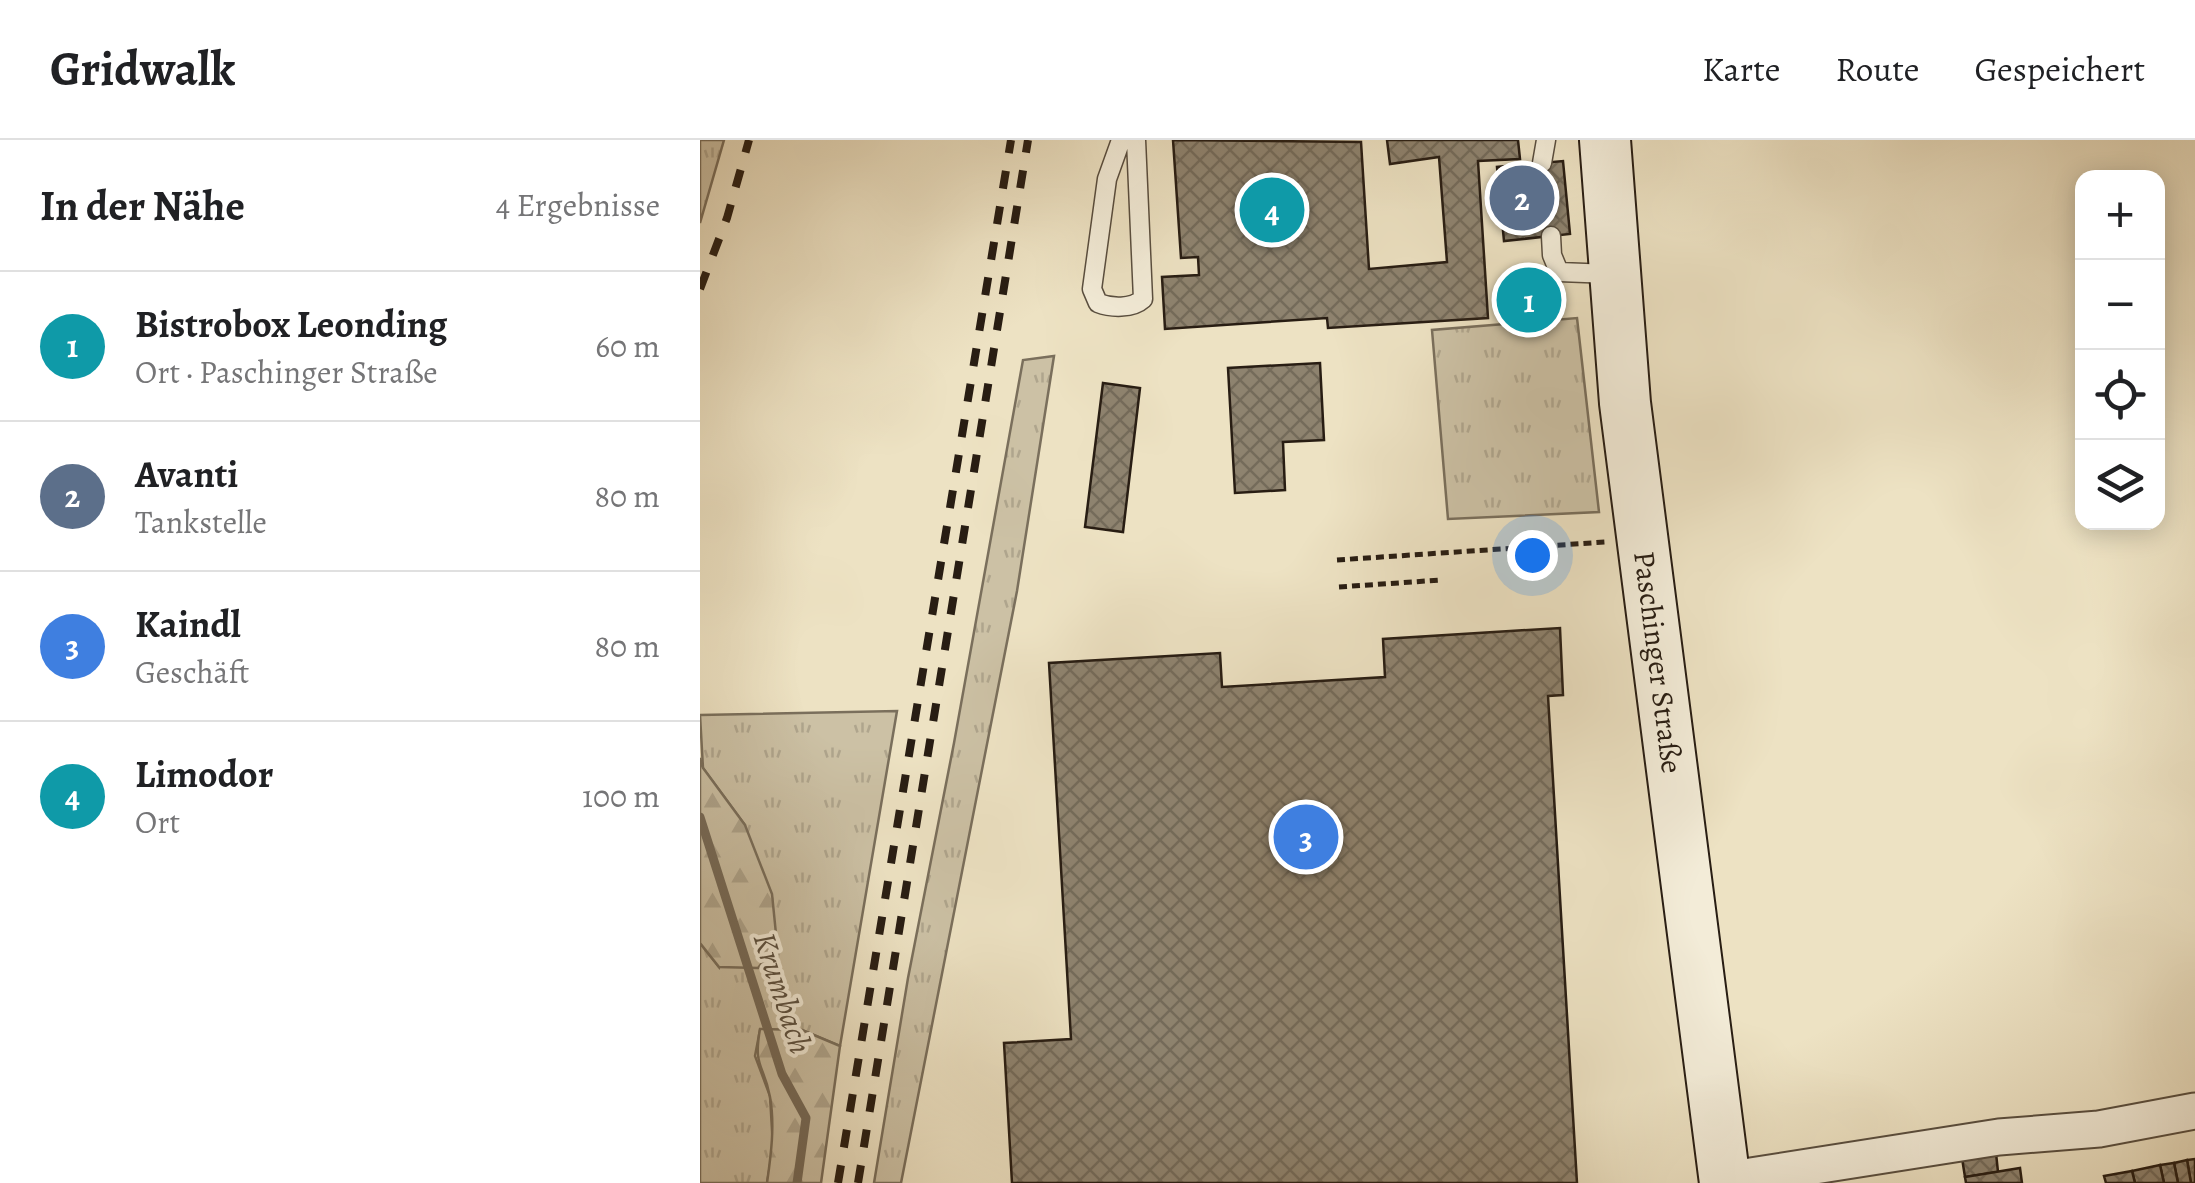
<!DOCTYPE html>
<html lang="de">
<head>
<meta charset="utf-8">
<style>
  body { margin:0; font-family:Alegreya,serif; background:#f6f6f6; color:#202124 }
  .controls { position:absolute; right:30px; top:30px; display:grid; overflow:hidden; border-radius:20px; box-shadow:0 5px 25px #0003 }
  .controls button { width:90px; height:90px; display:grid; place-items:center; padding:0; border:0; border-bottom:2px solid #e0e0e0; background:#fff; color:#202124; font:50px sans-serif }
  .you { position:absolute; left:832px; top:415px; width:35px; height:35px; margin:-25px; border:8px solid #fff; border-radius:50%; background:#1a73e8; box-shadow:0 0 0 15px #1a73e833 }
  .badge { display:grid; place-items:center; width:65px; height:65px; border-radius:50%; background:#8f2418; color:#fff; font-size:32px; font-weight:700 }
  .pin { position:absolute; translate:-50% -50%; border:5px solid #fff; box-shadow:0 2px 10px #0006 }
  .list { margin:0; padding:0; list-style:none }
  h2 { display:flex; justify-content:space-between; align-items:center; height:130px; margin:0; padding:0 40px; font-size:42px }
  h2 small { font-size:32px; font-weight:400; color:#757577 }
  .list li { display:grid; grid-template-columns:65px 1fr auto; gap:30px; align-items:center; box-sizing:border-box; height:150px; padding:0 40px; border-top:2px solid #e0e0e0 }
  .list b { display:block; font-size:38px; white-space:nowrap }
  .list p { margin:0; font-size:32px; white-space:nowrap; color:#757577 }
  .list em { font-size:32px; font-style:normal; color:#757577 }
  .icon { flex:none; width:55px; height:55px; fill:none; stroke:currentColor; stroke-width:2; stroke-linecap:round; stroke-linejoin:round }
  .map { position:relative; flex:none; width:1495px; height:1043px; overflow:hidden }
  header { display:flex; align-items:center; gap:60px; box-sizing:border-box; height:140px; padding:0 50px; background:#fff; border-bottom:2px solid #e0e0e0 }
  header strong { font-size:48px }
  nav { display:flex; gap:55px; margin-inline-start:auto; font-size:35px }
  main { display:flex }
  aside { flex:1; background:#fff }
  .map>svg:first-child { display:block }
  .grass { fill:url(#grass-tufts); stroke:#7a6f5c; stroke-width:2.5 }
  .forest { fill:url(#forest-firs); stroke:#7a6f5c; stroke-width:2.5 }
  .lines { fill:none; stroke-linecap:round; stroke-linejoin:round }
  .stream { stroke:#766b59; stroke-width:9 }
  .building { fill:url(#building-cross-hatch); stroke:#281d13; stroke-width:2.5 }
  .lane-casing { stroke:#594e3f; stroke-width:21 }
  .street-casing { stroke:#594e3f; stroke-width:39 }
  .secondary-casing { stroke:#281d13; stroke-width:54 }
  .path { stroke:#281d13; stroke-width:5; stroke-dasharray:8 5; stroke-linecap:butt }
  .lane { stroke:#f3ecd8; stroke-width:18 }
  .street { stroke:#f3ecd8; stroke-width:35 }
  .secondary { stroke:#f3ecd8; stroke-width:50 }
  .rail { stroke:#281d13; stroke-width:8; stroke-dasharray:18 18; stroke-linecap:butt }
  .labels { text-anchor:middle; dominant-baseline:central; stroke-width:8; stroke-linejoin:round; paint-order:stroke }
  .street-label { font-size:30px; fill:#281d13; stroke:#f3ecd8 }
  .water-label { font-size:32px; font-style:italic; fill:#5c5141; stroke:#f3ecd8 }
</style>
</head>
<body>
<header>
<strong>Gridwalk</strong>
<nav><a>Karte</a><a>Route</a><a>Gespeichert</a></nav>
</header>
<main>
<aside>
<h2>In der Nähe<small>4 Ergebnisse</small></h2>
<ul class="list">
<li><span class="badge" style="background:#0f9aa8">1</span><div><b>Bistrobox Leonding</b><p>Ort · Paschinger Straße</p></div><em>60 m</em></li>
<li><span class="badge" style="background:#5c6f8a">2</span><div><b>Avanti</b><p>Tankstelle</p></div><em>80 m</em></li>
<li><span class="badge" style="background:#3f7fe0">3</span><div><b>Kaindl</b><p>Geschäft</p></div><em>80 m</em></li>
<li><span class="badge" style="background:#0f9aa8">4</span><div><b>Limodor</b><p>Ort</p></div><em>100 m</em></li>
</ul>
</aside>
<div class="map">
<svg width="1495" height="1043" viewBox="0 0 1495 1043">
  <defs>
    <pattern id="grass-tufts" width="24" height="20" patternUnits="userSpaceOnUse" patternTransform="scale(2.5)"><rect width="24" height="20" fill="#ccc1a5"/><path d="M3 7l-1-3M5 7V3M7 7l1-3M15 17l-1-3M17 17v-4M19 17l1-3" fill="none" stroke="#afa58d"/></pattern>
    <pattern id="forest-firs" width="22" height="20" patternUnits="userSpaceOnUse" patternTransform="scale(2.5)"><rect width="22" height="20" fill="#ccc1a5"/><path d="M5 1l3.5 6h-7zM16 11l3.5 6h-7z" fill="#afa58d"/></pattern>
    <pattern id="building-cross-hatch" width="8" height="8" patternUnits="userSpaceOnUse" patternTransform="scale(2.5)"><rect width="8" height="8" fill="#8e836f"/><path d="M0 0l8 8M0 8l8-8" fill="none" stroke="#746b5a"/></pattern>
  </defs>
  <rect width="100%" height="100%" fill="#ede2c3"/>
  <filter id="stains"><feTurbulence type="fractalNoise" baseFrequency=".002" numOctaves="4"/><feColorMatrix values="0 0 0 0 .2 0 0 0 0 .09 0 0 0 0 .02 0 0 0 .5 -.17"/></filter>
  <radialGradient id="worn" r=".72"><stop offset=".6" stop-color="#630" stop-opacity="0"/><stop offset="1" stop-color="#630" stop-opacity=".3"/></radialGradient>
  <g class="grass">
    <path d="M 0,0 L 24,0 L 0,83 Z"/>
    <path d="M 877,178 L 899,372 L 748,379 L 732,190 Z"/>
    <path d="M 354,216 L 317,451 L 201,1043 L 174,1043 L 208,838 L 254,603 L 323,220 Z"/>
    <path d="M 197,571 L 140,906 L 102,890 L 60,890 L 55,916 L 70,956 L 73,1007 L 67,1043 L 0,1043 L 0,803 L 19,827 L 45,685 L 3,628 L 0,575 Z"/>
  </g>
  <g class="forest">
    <path d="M 0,618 L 3,628 L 45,685 L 72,754 L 77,804 L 58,828 L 19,827 L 0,803 Z"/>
    <path d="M 60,889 L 102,890 L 140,906 L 121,1043 L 67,1043 C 71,1015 75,985 70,957 C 64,924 53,928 60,889 Z"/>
  </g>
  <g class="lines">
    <path class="stream" d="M 0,677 L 82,934 L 106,978 L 97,1043"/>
  </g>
  <g class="building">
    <path d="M 473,0 L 661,2 L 669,129 L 747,122 L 739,17 L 690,24 L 687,0 L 818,0 L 820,19 L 778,21 L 788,178 L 628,188 L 627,178 L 465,189 L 462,137 L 499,135 L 498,117 L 481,118 Z"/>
    <path d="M 863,21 L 870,94 L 804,101 L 797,27 Z"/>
    <path d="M 808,143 L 854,153 L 849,176 L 803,166 Z"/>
    <path d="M 620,223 L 624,300 L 583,302 L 585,350 L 535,353 L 528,228 Z"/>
    <path d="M 403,243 L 440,248 L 423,392 L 385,387 Z"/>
    <path d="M 860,488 L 863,555 L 848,556 L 877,1043 L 312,1043 L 304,903 L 371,899 L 349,523 L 520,513 L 522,547 L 685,537 L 683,499 Z"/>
    <path d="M 1296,1013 L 1298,1032 L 1265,1037 L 1262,1018 Z"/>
    <path d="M 1495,1019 L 1495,1043 L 1491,1043 L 1487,1020 Z"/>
    <path d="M 1487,1020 L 1491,1043 L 1478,1043 L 1474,1023 Z"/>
    <path d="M 1474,1023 L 1478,1043 L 1464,1043 L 1460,1025 Z"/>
    <path d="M 1460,1025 L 1464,1043 L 1435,1043 L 1432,1031 Z"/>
    <path d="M 1320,1028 L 1322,1043 L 1266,1043 L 1265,1037 Z"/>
    <path d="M 1432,1031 L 1435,1043 L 1406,1043 L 1404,1036 Z"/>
  </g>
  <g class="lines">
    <defs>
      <g id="lane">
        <path d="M 421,0 L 407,39 L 392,149 L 398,163 C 411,168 432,169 443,159 L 436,0"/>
        <path d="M 842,23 L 846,0"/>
        <path d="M 851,96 L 852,115 L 859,132 L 911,134"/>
      </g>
      <path id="street" d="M 1025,1040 L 1299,997 L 1399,989 L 1495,971"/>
      <g id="secondary">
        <path id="s1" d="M 905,0 L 925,263 L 1025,1043"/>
      </g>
    </defs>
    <use href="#lane" class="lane-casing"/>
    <use href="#street" class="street-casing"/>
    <use href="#secondary" class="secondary-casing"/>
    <g class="path">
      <path d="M 637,420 L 905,402"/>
      <path d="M 639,447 L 741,440"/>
    </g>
    <use href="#lane" class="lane"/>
    <use href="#street" class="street"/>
    <use href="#secondary" class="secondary"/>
    <g class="rail">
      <path d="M 0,149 L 27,78 L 49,0"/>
      <path d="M 138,1043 L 311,0"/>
      <path d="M 158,1043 L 328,0"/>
    </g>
  </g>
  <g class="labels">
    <g class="street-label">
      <text stroke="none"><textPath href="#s1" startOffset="525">Paschinger Straße</textPath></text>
    </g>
    <g class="water-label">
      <text transform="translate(83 853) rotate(72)">Krumbach</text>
    </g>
  </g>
  <rect width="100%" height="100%" filter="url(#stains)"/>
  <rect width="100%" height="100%" fill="url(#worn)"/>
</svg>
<div class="controls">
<button>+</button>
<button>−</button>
<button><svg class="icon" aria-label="locate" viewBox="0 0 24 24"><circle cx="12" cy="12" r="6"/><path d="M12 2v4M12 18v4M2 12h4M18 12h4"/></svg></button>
<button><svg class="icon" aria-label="layers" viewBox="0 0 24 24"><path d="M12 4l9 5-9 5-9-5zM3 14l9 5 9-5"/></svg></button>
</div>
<div class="you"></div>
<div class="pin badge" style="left:829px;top:160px;background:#0f9aa8">1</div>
<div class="pin badge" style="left:822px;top:58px;background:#5c6f8a">2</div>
<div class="pin badge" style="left:606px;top:697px;background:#3f7fe0">3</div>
<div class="pin badge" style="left:572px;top:70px;background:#0f9aa8">4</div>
</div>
</main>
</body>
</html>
